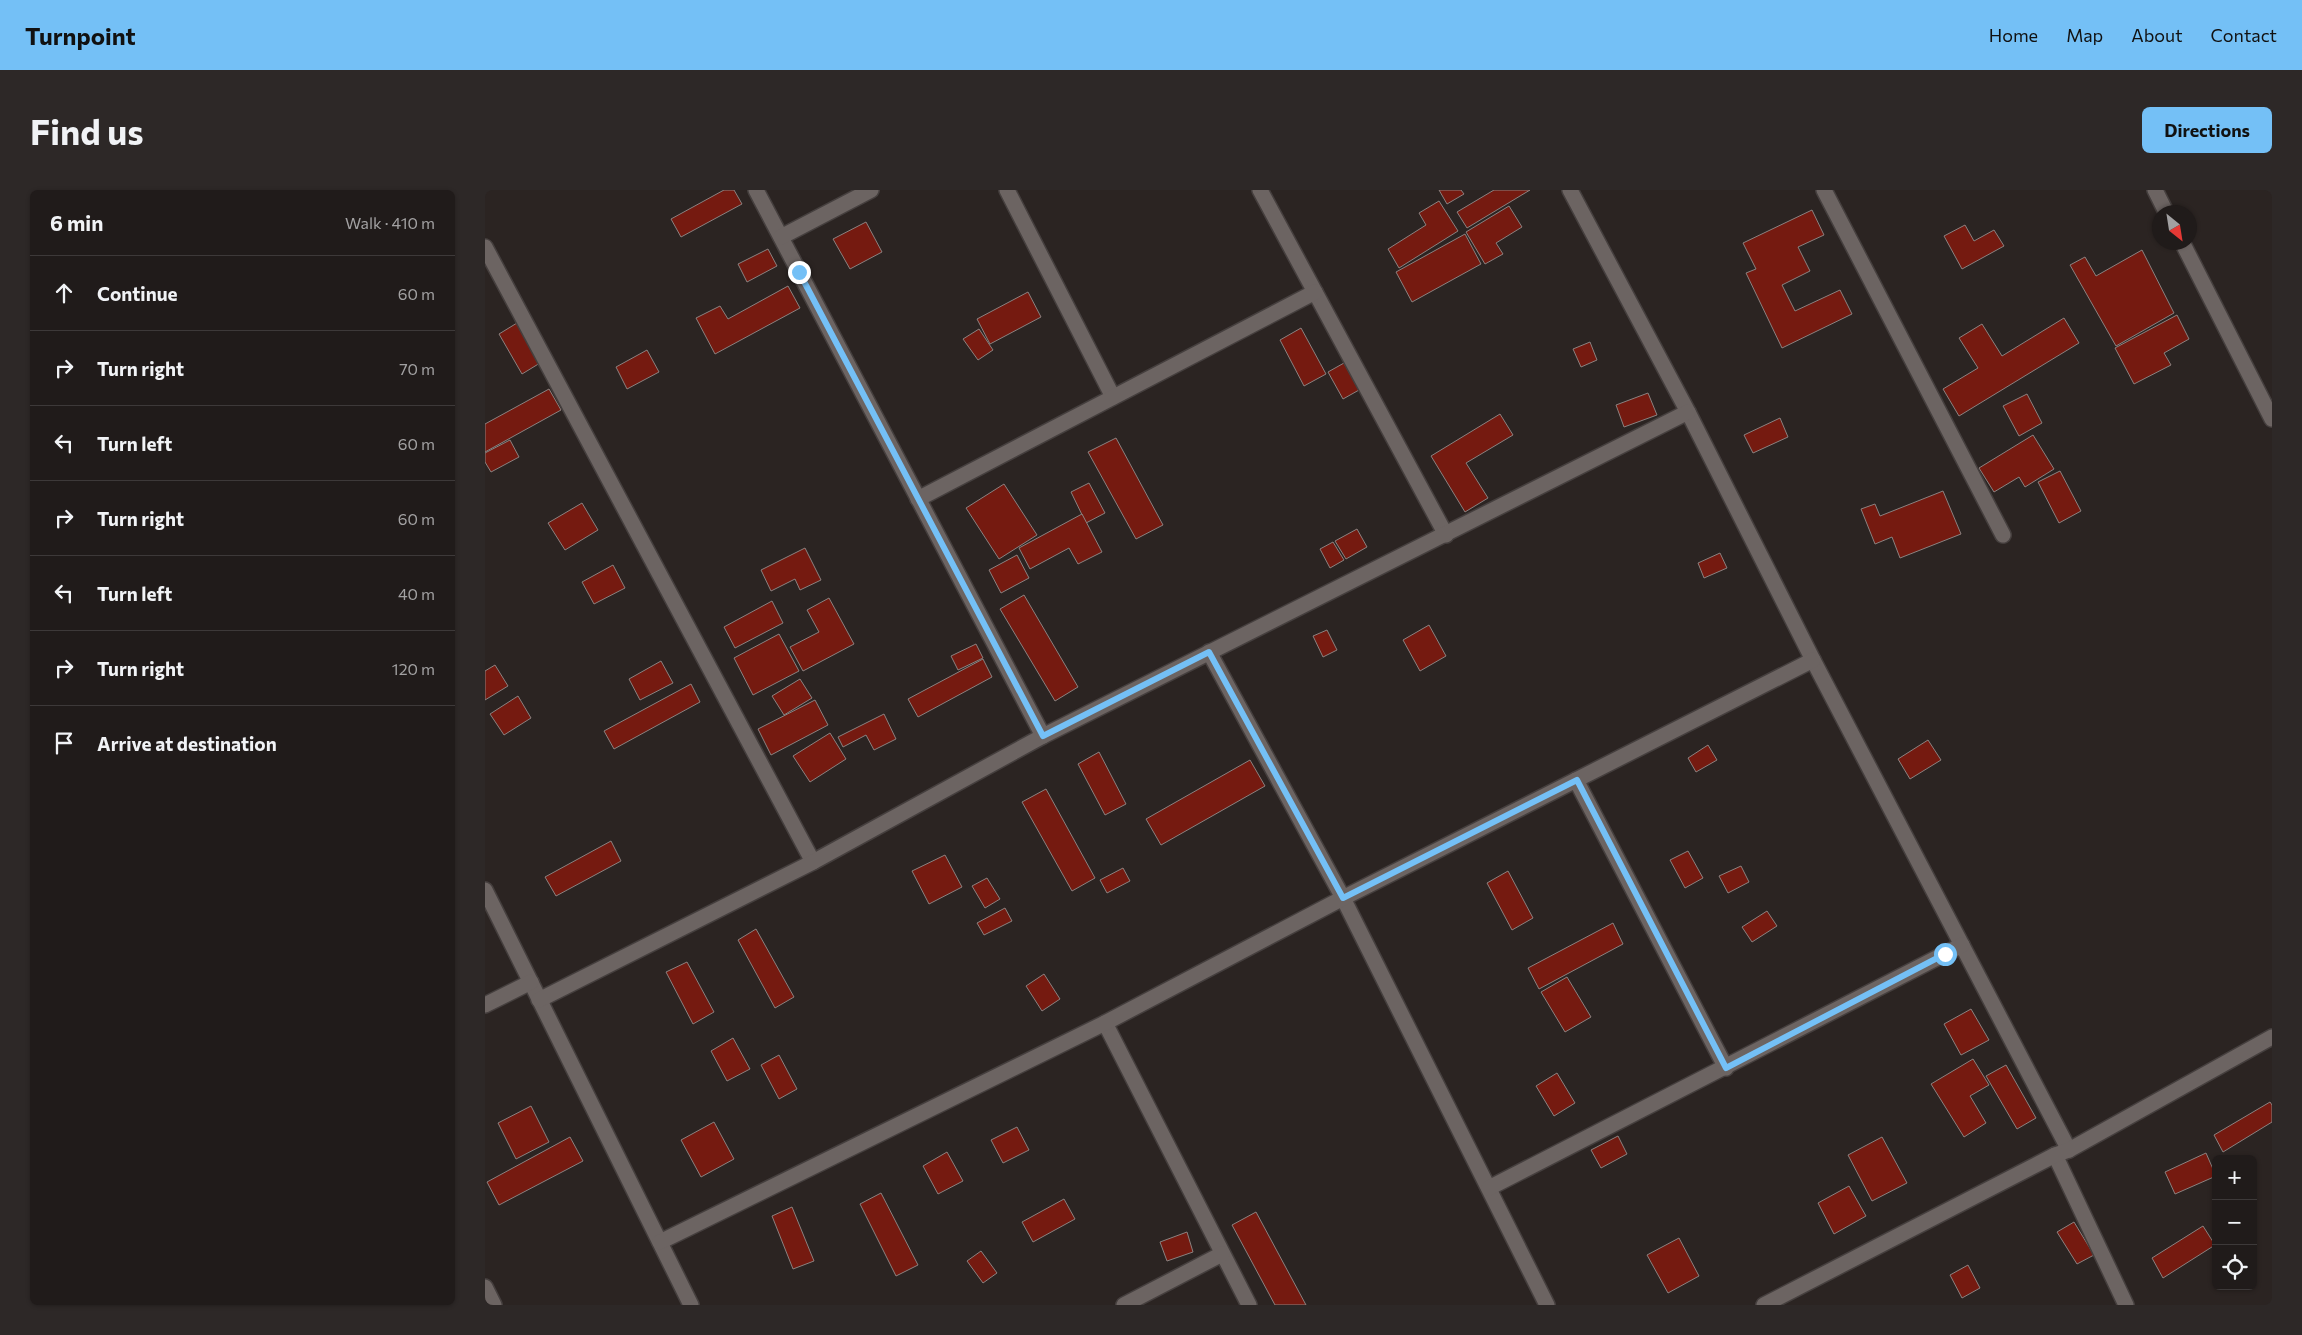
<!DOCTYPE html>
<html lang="en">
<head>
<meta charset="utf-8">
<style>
  body { margin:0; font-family:Commissioner,sans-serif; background:#2d2827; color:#f1f3f6 }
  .controls { position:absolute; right:15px; bottom:15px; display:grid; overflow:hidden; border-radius:8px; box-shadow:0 1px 4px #0004 }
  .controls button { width:45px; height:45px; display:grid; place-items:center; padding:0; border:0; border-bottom:1px solid #3d3939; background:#201b1a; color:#f1f3f6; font:25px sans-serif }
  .compass { position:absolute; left:1667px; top:15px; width:45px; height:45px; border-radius:50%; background:#201b1a; box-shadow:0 1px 4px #0004; rotate:150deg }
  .stop { position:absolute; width:15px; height:15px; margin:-11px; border:4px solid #74c0f6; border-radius:50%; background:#fff }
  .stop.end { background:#74c0f6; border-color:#fff; box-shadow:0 1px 5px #0008 }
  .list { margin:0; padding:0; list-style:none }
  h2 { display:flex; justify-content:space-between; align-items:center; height:65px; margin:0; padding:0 20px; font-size:21px }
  h2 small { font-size:16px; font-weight:400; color:#a2a1a2 }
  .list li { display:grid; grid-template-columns:32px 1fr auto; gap:15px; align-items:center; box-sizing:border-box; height:75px; padding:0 20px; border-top:1px solid #3d3939 }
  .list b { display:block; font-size:19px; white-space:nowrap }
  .list em { font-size:16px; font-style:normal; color:#a2a1a2 }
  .icon { flex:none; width:28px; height:28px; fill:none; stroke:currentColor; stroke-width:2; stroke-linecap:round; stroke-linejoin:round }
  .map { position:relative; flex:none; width:1787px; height:1115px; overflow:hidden; border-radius:8px }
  header { display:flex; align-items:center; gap:30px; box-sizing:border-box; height:70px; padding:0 25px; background:#74c0f6; color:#111 }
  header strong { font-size:24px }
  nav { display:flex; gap:28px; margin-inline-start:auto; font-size:18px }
  .intro { display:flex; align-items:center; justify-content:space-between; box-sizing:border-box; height:120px; padding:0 30px }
  h1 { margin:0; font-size:35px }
  .button { padding:12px 22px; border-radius:8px; background:#74c0f6; color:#111; font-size:18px; font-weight:700 }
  main { display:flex; gap:30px; padding:0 30px }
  aside { flex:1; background:#201b1a; border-radius:8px; box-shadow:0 1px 4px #0004 }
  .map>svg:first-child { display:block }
  .building { fill:#751a10; stroke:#8b8280 }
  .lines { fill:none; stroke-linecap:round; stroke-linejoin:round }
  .street-casing { stroke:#453f3e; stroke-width:18 }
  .street { stroke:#6c6462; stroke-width:15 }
  .route { stroke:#74c0f6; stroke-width:6 }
</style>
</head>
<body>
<header>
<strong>Turnpoint</strong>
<nav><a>Home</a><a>Map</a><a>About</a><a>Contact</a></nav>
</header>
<div class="intro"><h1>Find us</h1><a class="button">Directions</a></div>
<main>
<aside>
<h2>6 min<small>Walk · 410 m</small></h2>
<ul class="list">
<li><svg class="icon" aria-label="ahead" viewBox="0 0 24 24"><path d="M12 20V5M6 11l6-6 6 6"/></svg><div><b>Continue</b></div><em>60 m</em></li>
<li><svg class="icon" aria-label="right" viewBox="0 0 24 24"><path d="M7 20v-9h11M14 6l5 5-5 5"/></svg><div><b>Turn right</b></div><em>70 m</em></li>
<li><svg class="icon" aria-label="left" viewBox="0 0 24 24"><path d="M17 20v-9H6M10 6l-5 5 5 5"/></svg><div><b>Turn left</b></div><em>60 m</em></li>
<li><svg class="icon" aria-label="right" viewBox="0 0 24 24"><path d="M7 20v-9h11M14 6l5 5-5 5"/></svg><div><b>Turn right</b></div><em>60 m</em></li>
<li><svg class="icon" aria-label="left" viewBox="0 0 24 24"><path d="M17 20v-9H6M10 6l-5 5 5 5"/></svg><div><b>Turn left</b></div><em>40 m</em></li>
<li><svg class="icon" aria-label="right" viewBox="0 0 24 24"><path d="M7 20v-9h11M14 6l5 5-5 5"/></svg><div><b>Turn right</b></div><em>120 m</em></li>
<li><svg class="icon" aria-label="arrive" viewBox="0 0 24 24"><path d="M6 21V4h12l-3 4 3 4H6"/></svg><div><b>Arrive at destination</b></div></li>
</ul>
</aside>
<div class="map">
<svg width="1787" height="1115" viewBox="0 0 1787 1115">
  <rect width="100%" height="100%" fill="#2b2422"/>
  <g class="building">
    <path d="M 239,0 L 249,0 L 257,14 L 196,47 L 186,29 Z"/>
    <path d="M 954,0 L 976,0 L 979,4 L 962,14 Z"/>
    <path d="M 1009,0 L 1045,0 L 982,38 L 972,22 Z"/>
    <path d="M 954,11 L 973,41 L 914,78 L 903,59 L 941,35 L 934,23 Z"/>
    <path d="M 1024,16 L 1037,37 L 1011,53 L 1018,64 L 1000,74 L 981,42 Z"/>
    <path d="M 1327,20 L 1339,45 L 1313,57 L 1325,81 L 1297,95 L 1310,121 L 1355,100 L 1367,124 L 1297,158 L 1261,83 L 1271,79 L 1258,53 Z"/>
    <path d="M 381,32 L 397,62 L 365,79 L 348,49 Z"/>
    <path d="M 1480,35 L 1489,51 L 1509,40 L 1519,56 L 1477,79 L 1459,46 Z"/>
    <path d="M 980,44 L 996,74 L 927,112 L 911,82 Z"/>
    <path d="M 283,59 L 292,76 L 262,92 L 253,74 Z"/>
    <path d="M 1657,60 L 1689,123 L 1631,156 L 1585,75 L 1600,67 L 1611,86 Z"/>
    <path d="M 303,96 L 315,118 L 230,164 L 211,128 L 235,116 L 243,129 Z"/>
    <path d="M 543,102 L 556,127 L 505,154 L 492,129 Z"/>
    <path d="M 1692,125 L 1704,149 L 1679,163 L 1686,175 L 1649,194 L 1630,158 Z"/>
    <path d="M 1579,128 L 1594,153 L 1474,226 L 1458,199 L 1493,178 L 1474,148 L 1497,134 L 1517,166 Z"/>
    <path d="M 32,133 L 55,173 L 37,184 L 14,144 Z"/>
    <path d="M 816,138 L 841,184 L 819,196 L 795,150 Z"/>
    <path d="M 494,139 L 508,160 L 493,170 L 478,149 Z"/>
    <path d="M 1105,152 L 1112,170 L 1096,177 L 1088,159 Z"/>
    <path d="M 162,160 L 174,182 L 142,199 L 131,177 Z"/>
    <path d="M 859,173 L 874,200 L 858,209 L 843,182 Z"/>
    <path d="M 64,199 L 76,220 L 0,262 L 0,234 Z"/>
    <path d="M 1163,203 L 1172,225 L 1139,237 L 1131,215 Z"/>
    <path d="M 1542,204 L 1557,233 L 1534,246 L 1518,216 Z"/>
    <path d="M 1015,224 L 1028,245 L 981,273 L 1003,308 L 980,322 L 946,266 Z"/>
    <path d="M 1295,228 L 1303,247 L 1268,263 L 1259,245 Z"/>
    <path d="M 1548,245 L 1569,279 L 1540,297 L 1534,287 L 1509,302 L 1494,278 Z"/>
    <path d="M 631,248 L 678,335 L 651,349 L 603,262 Z"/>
    <path d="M 25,250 L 34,267 L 6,282 L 0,272 L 0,263 Z"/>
    <path d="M 1575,281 L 1596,321 L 1574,333 L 1553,292 Z"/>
    <path d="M 604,293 L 620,323 L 601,333 L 586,302 Z"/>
    <path d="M 519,294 L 552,345 L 514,369 L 481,318 Z"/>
    <path d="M 1458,301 L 1476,344 L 1415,368 L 1407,347 L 1390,354 L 1376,319 L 1390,314 L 1395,326 Z"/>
    <path d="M 97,313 L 113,340 L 80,360 L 63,333 Z"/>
    <path d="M 597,324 L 617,362 L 593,374 L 584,358 L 545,379 L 534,358 Z"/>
    <path d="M 872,339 L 882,357 L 861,369 L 850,351 Z"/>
    <path d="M 848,352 L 859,370 L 845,378 L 835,359 Z"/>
    <path d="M 320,358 L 336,390 L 315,400 L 310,389 L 286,401 L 276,380 Z"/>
    <path d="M 1235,363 L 1242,378 L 1219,388 L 1213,373 Z"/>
    <path d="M 532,365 L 544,388 L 516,403 L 504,380 Z"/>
    <path d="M 128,375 L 140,398 L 109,414 L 97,392 Z"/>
    <path d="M 539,405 L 593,497 L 570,511 L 515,419 Z"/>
    <path d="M 344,408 L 369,454 L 318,481 L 305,457 L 334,442 L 322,420 Z"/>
    <path d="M 287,411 L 298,433 L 250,458 L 239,437 Z"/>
    <path d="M 944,435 L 961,466 L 935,481 L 918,450 Z"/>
    <path d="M 842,440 L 852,460 L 838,467 L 828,446 Z"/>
    <path d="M 294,444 L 314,481 L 268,505 L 249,468 Z"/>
    <path d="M 491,454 L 498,468 L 473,480 L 466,466 Z"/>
    <path d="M 498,469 L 507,487 L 433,527 L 423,509 Z"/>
    <path d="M 176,471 L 188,493 L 155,510 L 144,489 Z"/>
    <path d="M 10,475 L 23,496 L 0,510 L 0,481 Z"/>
    <path d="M 315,489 L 327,508 L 299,525 L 287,506 Z"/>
    <path d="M 206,494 L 215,512 L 129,559 L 119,541 Z"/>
    <path d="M 33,506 L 46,528 L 19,545 L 5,524 Z"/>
    <path d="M 330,510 L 343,535 L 286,565 L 273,539 Z"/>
    <path d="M 399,524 L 411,549 L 389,560 L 381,545 L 358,557 L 353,547 Z"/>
    <path d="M 345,543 L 361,569 L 325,592 L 308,566 Z"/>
    <path d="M 1443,550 L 1456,570 L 1425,589 L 1413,569 Z"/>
    <path d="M 1223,555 L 1232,570 L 1211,582 L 1203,568 Z"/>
    <path d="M 614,562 L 641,614 L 620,625 L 593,574 Z"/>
    <path d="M 765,570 L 780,596 L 676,655 L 661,629 Z"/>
    <path d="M 561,599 L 610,688 L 587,701 L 537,612 Z"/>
    <path d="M 126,651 L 136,671 L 71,706 L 60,687 Z"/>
    <path d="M 1203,661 L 1218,688 L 1200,698 L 1185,670 Z"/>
    <path d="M 460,665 L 477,697 L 444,714 L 427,681 Z"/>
    <path d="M 1256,676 L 1264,692 L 1243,703 L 1234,686 Z"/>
    <path d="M 638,678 L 645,691 L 622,703 L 615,690 Z"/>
    <path d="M 1023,681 L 1048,728 L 1027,740 L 1002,693 Z"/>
    <path d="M 502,688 L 515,709 L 500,718 L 487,696 Z"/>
    <path d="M 520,718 L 527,731 L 499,745 L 492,733 Z"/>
    <path d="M 1282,721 L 1292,736 L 1267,752 L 1257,737 Z"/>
    <path d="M 1128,733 L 1138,754 L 1054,799 L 1043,778 Z"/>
    <path d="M 271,739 L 309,807 L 290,818 L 253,750 Z"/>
    <path d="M 202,772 L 229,822 L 208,834 L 181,782 Z"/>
    <path d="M 559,784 L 575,809 L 557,821 L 541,796 Z"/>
    <path d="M 1082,787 L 1106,827 L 1080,842 L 1056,802 Z"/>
    <path d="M 1486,819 L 1504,850 L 1476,865 L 1459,834 Z"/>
    <path d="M 248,848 L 265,879 L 242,891 L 226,861 Z"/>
    <path d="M 294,865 L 312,899 L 294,909 L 276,875 Z"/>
    <path d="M 1488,869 L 1504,895 L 1485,906 L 1501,933 L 1479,947 L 1446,894 Z"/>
    <path d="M 1521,875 L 1551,928 L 1532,939 L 1501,886 Z"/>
    <path d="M 1072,883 L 1090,913 L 1069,926 L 1051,896 Z"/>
    <path d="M 1785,912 L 1787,915 L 1787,932 L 1738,962 L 1729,945 Z"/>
    <path d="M 46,916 L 64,952 L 31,969 L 13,933 Z"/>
    <path d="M 229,932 L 249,969 L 216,987 L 196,950 Z"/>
    <path d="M 532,937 L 544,960 L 518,973 L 506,950 Z"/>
    <path d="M 1133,946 L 1142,964 L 1116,978 L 1106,960 Z"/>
    <path d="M 85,947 L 98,971 L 14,1015 L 2,992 Z"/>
    <path d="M 1397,947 L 1422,993 L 1387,1011 L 1363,965 Z"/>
    <path d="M 462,962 L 478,991 L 453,1004 L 438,976 Z"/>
    <path d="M 1721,963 L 1731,986 L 1690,1004 L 1680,982 Z"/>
    <path d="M 1364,996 L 1381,1026 L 1349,1044 L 1333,1013 Z"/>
    <path d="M 396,1003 L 433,1075 L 411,1086 L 375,1014 Z"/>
    <path d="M 579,1009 L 590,1029 L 548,1052 L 537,1032 Z"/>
    <path d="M 307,1017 L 329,1071 L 308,1079 L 287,1026 Z"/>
    <path d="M 771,1022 L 821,1115 L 790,1115 L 747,1035 Z"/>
    <path d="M 1589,1032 L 1609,1065 L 1592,1074 L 1572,1042 Z"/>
    <path d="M 1718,1036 L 1730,1055 L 1678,1088 L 1667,1068 Z"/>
    <path d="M 702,1042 L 708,1062 L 682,1071 L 675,1052 Z"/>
    <path d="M 1194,1048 L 1214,1086 L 1183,1103 L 1162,1065 Z"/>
    <path d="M 496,1061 L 512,1083 L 498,1093 L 482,1071 Z"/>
    <path d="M 1483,1075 L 1495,1098 L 1477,1108 L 1465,1085 Z"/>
  </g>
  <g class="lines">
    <defs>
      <g id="street">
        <path d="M 271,0 L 558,546"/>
        <path d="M 522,0 L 628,207"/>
        <path d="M 775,0 L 961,345"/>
        <path d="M 1085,0 L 1203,222 L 1328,470 L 1584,960"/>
        <path d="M 1339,0 L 1518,345"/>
        <path d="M 1670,0 L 1681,22"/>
        <path d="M 296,47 L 386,0"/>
        <path d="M 1697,52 L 1787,229"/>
        <path d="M 0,57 L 328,672"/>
        <path d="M 433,309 L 830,102"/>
        <path d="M 724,462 L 858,708 L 1062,1115"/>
        <path d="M 1091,590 L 1241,878"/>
        <path d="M 0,700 L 206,1115"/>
        <path d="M 54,810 L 328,672 L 558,546 L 1203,222"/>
        <path d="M 0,815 L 46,792"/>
        <path d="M 620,833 L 764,1115"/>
        <path d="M 1570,965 L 1641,1115"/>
        <path d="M 1004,998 L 1477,755"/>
        <path d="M 175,1052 L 620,833 L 858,708 L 1328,470"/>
        <path d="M 0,1097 L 9,1115"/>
        <path d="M 639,1115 L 737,1064"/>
        <path d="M 1279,1115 L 1570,965 L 1584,960 L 1787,847"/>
      </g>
    </defs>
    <use href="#street" class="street-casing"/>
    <use href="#street" class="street"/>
  </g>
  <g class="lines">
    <path class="route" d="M 314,82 L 558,546 L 724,462 L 858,708 L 1092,590 L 1241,878 L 1460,764"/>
  </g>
</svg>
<div class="controls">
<button>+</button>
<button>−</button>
<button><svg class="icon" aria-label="locate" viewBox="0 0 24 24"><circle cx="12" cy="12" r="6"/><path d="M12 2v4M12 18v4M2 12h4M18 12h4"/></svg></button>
</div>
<svg class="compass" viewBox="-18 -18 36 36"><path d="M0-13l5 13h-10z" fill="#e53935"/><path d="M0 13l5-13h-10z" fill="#a2a1a2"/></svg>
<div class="stop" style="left:1460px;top:764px"></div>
<div class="stop end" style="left:314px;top:82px"></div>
</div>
</main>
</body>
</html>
